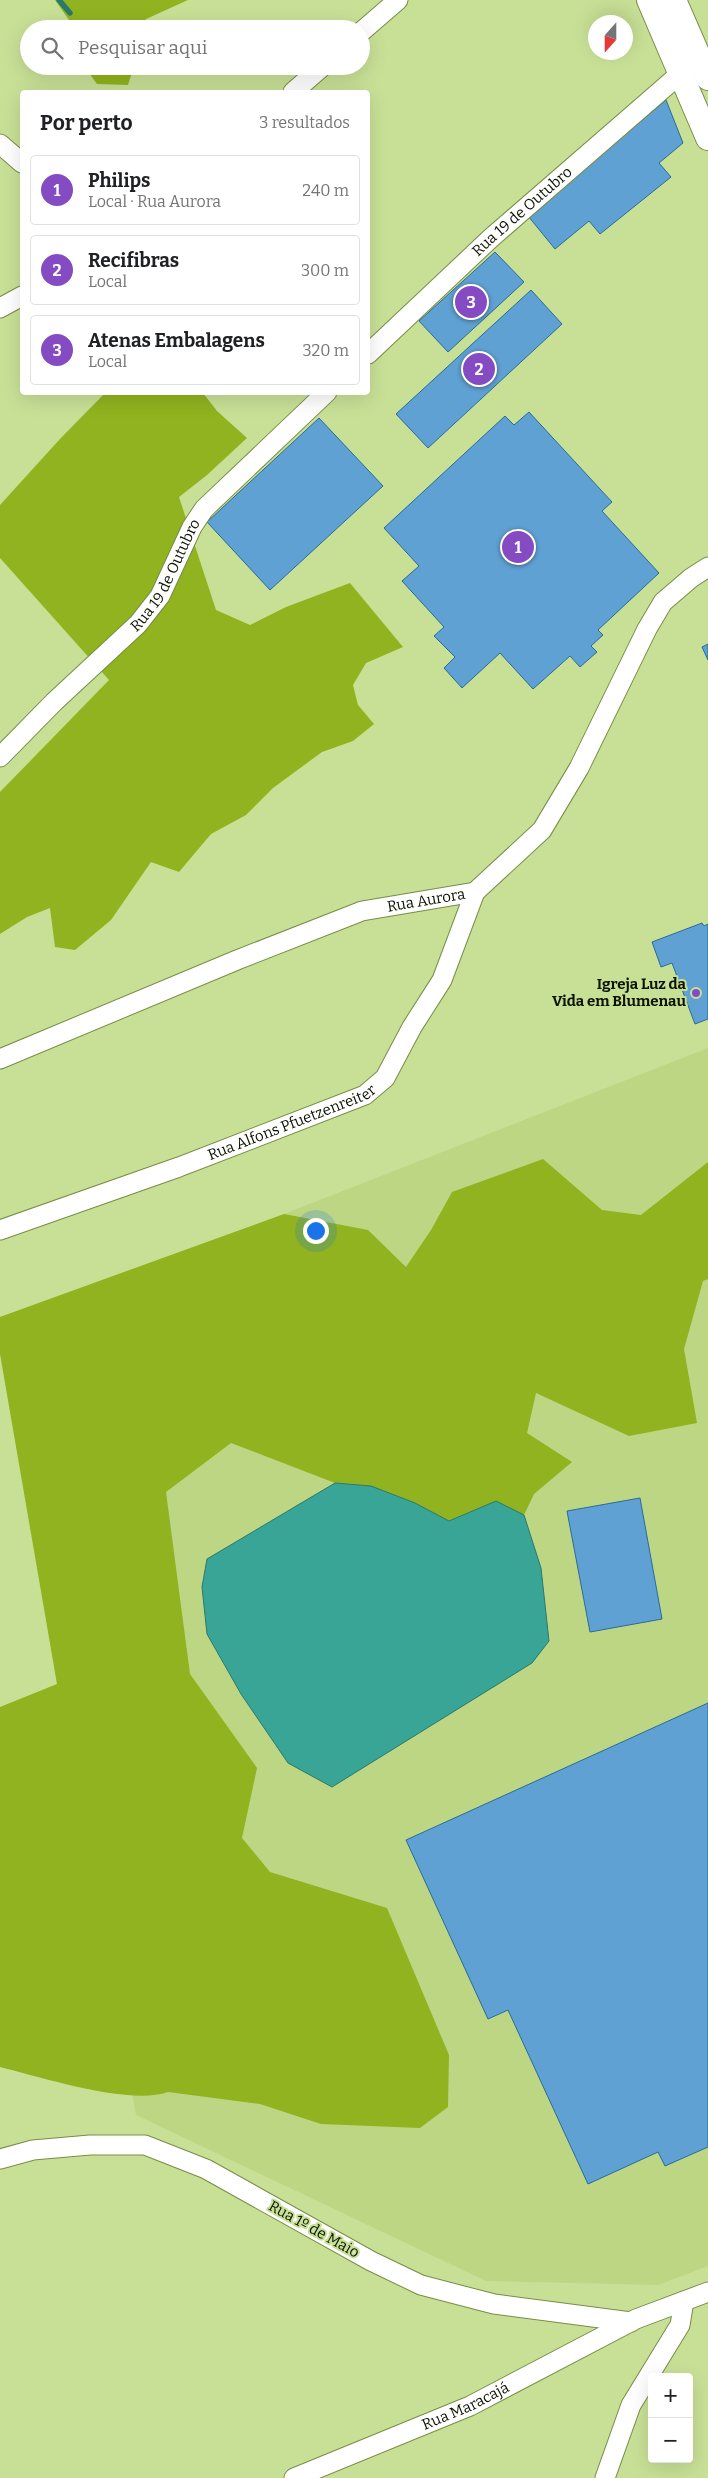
<!DOCTYPE html>
<html lang="pt">
<head>
<meta charset="utf-8">
<style>
  body { margin:0; font-family:Bitter,serif; background:#f6f6f6; color:#202124 }
  .controls { position:absolute; right:15px; bottom:15px; display:grid; overflow:hidden; border-radius:5px; box-shadow:0 5px 20px #0002 }
  .controls button { width:45px; height:45px; display:grid; place-items:center; padding:0; border:0; border-bottom:1px solid #e0e0e0; background:#fff; color:#202124; font:25px sans-serif }
  .compass { position:absolute; left:588px; top:15px; width:45px; height:45px; border-radius:50%; background:#fff; box-shadow:0 5px 20px #0002; rotate:201deg }
  .you { position:absolute; left:315px; top:1230px; width:18px; height:18px; margin:-12px; border:4px solid #fff; border-radius:50%; background:#1a73e8; box-shadow:0 0 0 8px #1a73e833 }
  .badge { display:grid; place-items:center; width:32px; height:32px; border-radius:50%; background:#854bc2; color:#fff; font-size:16px; font-weight:700 }
  .pin { position:absolute; translate:-50% -50%; border:2px solid #fff; box-shadow:0 1px 5px #0006 }
  .list { margin:0; padding:0; list-style:none }
  h2 { display:flex; justify-content:space-between; align-items:center; height:65px; margin:0; padding:0 20px; font-size:21px }
  h2 small { font-size:16px; font-weight:400; color:#757577 }
  .list li { display:grid; grid-template-columns:32px 1fr auto; gap:15px; align-items:center; box-sizing:border-box; height:70px; margin:0 10px 10px; padding:0 10px; border:1px solid #e0e0e0; border-radius:5px }
  .list b { display:block; font-size:19px; white-space:nowrap }
  .list p { margin:0; font-size:16px; white-space:nowrap; color:#757577 }
  .list em { font-size:16px; font-style:normal; color:#757577 }
  .icon { flex:none; width:28px; height:28px; fill:none; stroke:currentColor; stroke-width:2; stroke-linecap:round; stroke-linejoin:round }
  .map { position:relative; flex:none; width:708px; height:2478px; overflow:hidden }
  .search { position:absolute; background:#fff; box-shadow:0 5px 20px #0002; left:20px; top:20px; width:350px; height:55px; display:flex; align-items:center; gap:12px; box-sizing:border-box; padding:0 18px; border-radius:28px; color:#757577; font-size:19px }
  .panel { position:absolute; background:#fff; box-shadow:0 5px 20px #0002; left:20px; top:90px; width:350px; height:305px; border-radius:5px }
  .map>svg:first-child { display:block }
  .built { fill:#bcd684 }
  .forest { fill:#90b31f }
  .water { fill:#38a597; stroke:#2b796a }
  .lines { fill:none; stroke-linecap:round; stroke-linejoin:round }
  .stream { stroke:#2b796a; stroke-width:5.5 }
  .building { fill:#60a1d3; stroke:#286b9a }
  .minor-casing { stroke:#788d46; stroke-width:21 }
  .major-casing { stroke:#788d46; stroke-width:26 }
  .minor { stroke:#fff; stroke-width:19 }
  .major { stroke:#fff; stroke-width:24 }
  .poi-dot { fill:#854bc2; stroke:#c8e096; stroke-width:2 }
  .labels { text-anchor:middle; dominant-baseline:central; stroke-width:4; stroke-linejoin:round; paint-order:stroke }
  .street-label { font-size:15px; fill:#0c1300; stroke:#c8e096 }
  .poi-label { font-size:15px; font-weight:bold; fill:#0c1300; stroke:#c8e096; text-anchor:end }
</style>
</head>
<body>
<div class="map">
<svg width="708" height="2478" viewBox="0 0 708 2478">
  <rect width="100%" height="100%" fill="#c8e096"/>
  <path class="built" d="M 708,1048 L 708,2266 L 658,2285 L 486,2281 L 136,2115 L 57,1684 L 0,1317 L 284,1214 Z"/>
  <g class="forest">
    <path d="M 55,0 L 188,0 L 146,19 L 144,29 L 71,29 L 69,20 Z"/>
    <path d="M 84,66 L 134,66 L 128,85 L 97,84 Z"/>
    <path d="M 105,393 L 203,393 L 217,411 L 247,438 L 207,475 L 179,497 L 216,610 L 250,625 L 286,607 L 350,583 L 403,647 L 366,663 L 353,685 L 358,705 L 374,724 L 353,741 L 322,752 L 273,788 L 246,815 L 211,834 L 179,872 L 151,862 L 111,920 L 75,950 L 55,947 L 50,908 L 27,917 L 0,934 L 0,792 L 109,680 L 0,558 L 0,505 L 59,440 Z"/>
    <path d="M 543,1159 L 602,1210 L 641,1215 L 708,1162 L 708,1279 L 703,1281 L 684,1349 L 697,1423 L 629,1436 L 536,1393 L 527,1433 L 572,1462 L 534,1494 L 524,1515 L 489,1504 L 449,1521 L 415,1503 L 371,1486 L 335,1483 L 231,1443 L 166,1492 L 190,1674 L 257,1768 L 242,1838 L 270,1872 L 387,1908 L 449,2055 L 448,2107 L 420,2128 L 321,2124 L 260,2104 L 168,2092 C 130,2106 41,2077 0,2067 L 0,1707 L 57,1684 L 0,1354 L 0,1317 L 284,1214 L 368,1230 L 406,1267 L 431,1230 L 452,1192 Z"/>
  </g>
  <path class="water" d="M 335,1483 L 371,1486 L 415,1503 L 449,1521 L 496,1501 L 524,1515 L 541,1568 L 549,1641 L 532,1663 L 332,1787 L 288,1763 L 241,1694 L 207,1634 L 202,1587 L 207,1559 Z"/>
  <g class="lines">
    <path class="stream" d="M 59,0 L 70,13"/>
  </g>
  <g class="building">
    <path d="M 666,100 L 683,143 L 659,163 L 671,177 L 600,234 L 589,221 L 555,249 L 528,216 Z"/>
    <path d="M 495,252 L 524,282 L 448,352 L 419,321 Z"/>
    <path d="M 531,290 L 562,324 L 428,448 L 396,414 Z"/>
    <path d="M 529,412 L 612,502 L 602,511 L 659,573 L 598,630 L 603,635 L 591,646 L 597,652 L 580,667 L 570,656 L 533,689 L 500,653 L 462,688 L 444,668 L 455,657 L 434,636 L 444,627 L 402,581 L 419,566 L 384,528 L 505,416 L 514,425 Z"/>
    <path d="M 319,418 L 383,486 L 270,590 L 207,522 Z"/>
    <path d="M 708,644 L 708,660 L 702,647 Z"/>
    <path d="M 702,923 L 704,926 L 708,924 L 708,1019 L 695,1024 L 672,963 L 661,967 L 652,942 Z"/>
    <path d="M 640,1498 L 662,1619 L 590,1632 L 567,1511 Z"/>
    <path d="M 708,1703 L 708,2147 L 665,2166 L 658,2152 L 588,2184 L 508,2010 L 488,2019 L 406,1840 Z"/>
  </g>
  <g class="lines">
    <defs>
      <g id="minor">
        <path d="M 361,32 L 398,0"/>
        <path d="M 293,92 L 323,66"/>
        <path d="M 0,144 L 22,163"/>
        <path d="M 0,308 L 22,296"/>
        <path id="s1" d="M 368,354 L 491,238 L 680,74"/>
        <path id="s2" d="M 0,757 L 54,702 L 138,624 L 160,596 L 192,527 L 204,509 L 327,392"/>
        <path id="s3" d="M 0,1059 L 237,960 L 362,911 L 475,892 L 542,830 L 579,768 L 647,629 L 663,602 L 691,578 L 708,567"/>
        <path id="s4" d="M 0,1230 L 179,1167 L 365,1095 L 385,1078 L 412,1027 L 442,980 L 475,892"/>
        <path d="M 0,2159 L 33,2150 L 90,2145 L 145,2145 L 206,2169 L 371,2261 L 421,2285 L 494,2304 L 631,2322"/>
        <path id="s5" d="M 294,2478 L 470,2406 L 636,2319 L 708,2292"/>
        <path d="M 605,2478 L 631,2405 L 680,2325 L 684,2301"/>
      </g>
      <g id="major">
        <path d="M 649,0 L 708,138"/>
        <path d="M 674,0 L 708,78"/>
      </g>
    </defs>
    <use href="#minor" class="minor-casing"/>
    <use href="#major" class="major-casing"/>
    <use href="#minor" class="minor"/>
    <use href="#major" class="major"/>
  </g>
  <circle class="poi-dot" cx="696" cy="993" r="5"/>
  <g class="labels">
    <g class="street-label">
      <text stroke="none"><textPath href="#s1" startOffset="210">Rua 19 de Outubro</textPath></text>
      <text stroke="none"><textPath href="#s2" startOffset="248">Rua 19 de Outubro</textPath></text>
      <text stroke="none"><textPath href="#s3" startOffset="456">Rua Aurora</textPath></text>
      <text stroke="none"><textPath href="#s4" startOffset="311">Rua Alfons Pfuetzenreiter</textPath></text>
      <text transform="translate(314 2229) rotate(29)">Rua 1º de Maio</text>
      <text stroke="none"><textPath href="#s5" startOffset="186">Rua Maracajá</textPath></text>
    </g>
    <g class="poi-label">
      <text x="686" y="984">Igreja Luz da<tspan x="686" dy="17">Vida em Blumenau</tspan></text>
    </g>
  </g>
</svg>
<div class="controls">
<button>+</button>
<button>−</button>
</div>
<svg class="compass" viewBox="-18 -18 36 36"><path d="M0-13l5 13h-10z" fill="#e53935"/><path d="M0 13l5-13h-10z" fill="#757577"/></svg>
<div class="you"></div>
<div class="pin badge" style="left:518px;top:547px">1</div>
<div class="pin badge" style="left:479px;top:369px">2</div>
<div class="pin badge" style="left:471px;top:302px">3</div>
<div class="search"><svg class="icon" aria-label="search" viewBox="0 0 24 24"><circle cx="10" cy="10" r="6"/><path d="M15 15l6 6"/></svg>Pesquisar aqui</div>
<section class="panel">
<h2>Por perto<small>3 resultados</small></h2>
<ul class="list">
<li><span class="badge">1</span><div><b>Philips</b><p>Local · Rua Aurora</p></div><em>240 m</em></li>
<li><span class="badge">2</span><div><b>Recifibras</b><p>Local</p></div><em>300 m</em></li>
<li><span class="badge">3</span><div><b>Atenas Embalagens</b><p>Local</p></div><em>320 m</em></li>
</ul>
</section>
</div>
</body>
</html>
